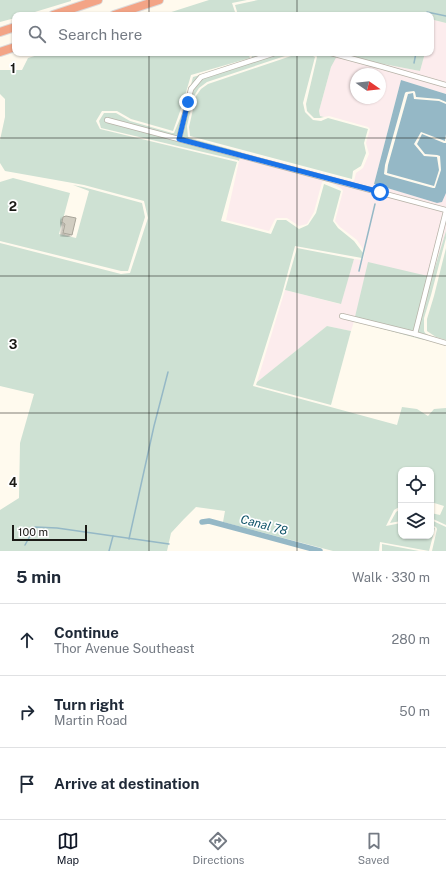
<!DOCTYPE html>
<html lang="en">
<head>
<meta charset="utf-8">
<style>
  body { margin:0; font-family:"Public Sans",sans-serif; background:#f2f2f3; color:#1f2937 }
  .controls { position:absolute; right:12px; bottom:12px; display:grid; overflow:hidden; border-radius:8px; box-shadow:0 1px 3px #0004 }
  .controls button { width:36px; height:36px; display:grid; place-items:center; padding:0; border:0; border-bottom:1px solid #e0e1e3; background:#fff; color:#1f2937; font:20px sans-serif }
  .compass { position:absolute; left:350px; top:68px; width:36px; height:36px; border-radius:50%; background:#fff; box-shadow:0 1px 3px #0004; rotate:104deg }
  .scale { position:absolute; left:12px; bottom:10px; width:75px; box-sizing:border-box; padding-left:4px; border:2px solid #1b1a16; border-top:0; font-size:11px; line-height:14px; white-space:nowrap; color:#1b1a16; -webkit-text-stroke:3px #fff; paint-order:stroke }
  .stop { position:absolute; width:12px; height:12px; margin:-9px; border:3px solid #1a73e8; border-radius:50%; background:#fff }
  .stop.end { background:#1a73e8; border-color:#fff; box-shadow:0 1px 4px #0008 }
  .list { margin:0; padding:0; list-style:none }
  h2 { display:flex; justify-content:space-between; align-items:center; height:52px; margin:0; padding:0 16px; font-size:17px }
  h2 small { font-size:13px; font-weight:400; color:#747a83 }
  .list li { display:grid; grid-template-columns:26px 1fr auto; gap:12px; align-items:center; box-sizing:border-box; height:72px; padding:0 16px; border-top:1px solid #e0e1e3 }
  .list b { display:block; font-size:15px; white-space:nowrap }
  .list p { margin:0; font-size:13px; white-space:nowrap; color:#747a83 }
  .list em { font-size:13px; font-style:normal; color:#747a83 }
  .icon { flex:none; width:22px; height:22px; fill:none; stroke:currentColor; stroke-width:2; stroke-linecap:round; stroke-linejoin:round }
  .map { position:relative; flex:none; width:446px; height:551px; overflow:hidden }
  .search { position:absolute; background:#fff; box-shadow:0 1px 3px #0004; left:12px; right:12px; top:12px; height:44px; display:flex; align-items:center; gap:10px; box-sizing:border-box; padding:0 14px; border-radius:8px; color:#747a83; font-size:15px }
  .sheet { height:268px; background:#fff }
  nav { display:flex; justify-content:space-around; align-items:center; box-sizing:border-box; height:56px; border-top:1px solid #e0e1e3; background:#fff; font-size:11px; color:#747a83 }
  nav a { display:grid; justify-items:center; gap:2px }
  nav .on { color:#111827 }
  .map>svg:first-child { display:block }
  .commercial { fill:#fceced; fill-rule:evenodd }
  .green { fill:#cee1d3 }
  .water { fill:#95b8c6 }
  .lines { fill:none; stroke-linecap:round; stroke-linejoin:round }
  .stream { stroke:#95b8c6; stroke-width:1.5 }
  .canal { stroke:#95b8c6; stroke-width:5.5 }
  .building { fill:#d1cdc1; stroke:#a8a499; filter:url(#shadow) }
  .street-casing { stroke:#b7b3a8; stroke-width:6 }
  .highway-casing { stroke:#dbdada; stroke-width:10 }
  .street { stroke:#fff; stroke-width:4.5 }
  .highway { stroke:#f3a486; stroke-width:8 }
  .route { stroke:#1a73e8; stroke-width:5 }
  .grid { fill:none; stroke:#1b1a16; stroke-width:1; stroke-opacity:0.55 }
  .labels { text-anchor:middle; dominant-baseline:central; stroke-width:3.5; stroke-linejoin:round; paint-order:stroke }
  .water-label { font-size:12px; font-style:italic; fill:#0e5368; stroke:#fff }
  .grid-label { font-size:13px; text-anchor:middle; font-weight:bold; fill:#1b1a16; stroke:#fff; stroke-width:3.5; stroke-linejoin:round; paint-order:stroke }
</style>
</head>
<body>
<div class="map">
<svg width="446" height="551" viewBox="0 0 446 551">
  <defs>
    <filter id="shadow"><feDropShadow dx="-2.5" dy="2.5" stdDeviation="1" flood-color="#0004"/></filter>
  </defs>
  <rect width="100%" height="100%" fill="#fffaee"/>
  <path class="commercial" d="M 434,20 L 446,23 L 446,94 L 401,80 L 374,184 L 437,203 L 446,193 L 446,231 L 432,277 L 356,315 L 351,331 L 327,326 L 257,382 L 285,290 L 340,304 L 354,259 L 363,260 L 365,252 L 357,240 L 340,227 L 335,221 L 343,191 L 342,189 L 329,182 L 324,181 L 322,182 L 314,212 L 307,224 L 299,226 L 287,218 L 277,218 L 275,219 L 269,231 L 226,220 L 241,152 L 352,181 L 354,181 L 356,173 L 363,168 L 369,154 L 366,143 L 370,129 L 368,127 L 329,116 L 324,117 L 320,116 L 319,111 L 331,67 L 337,54 L 378,63 L 420,71 L 425,53 L 431,53 L 431,30 ZM 356,74 L 380,74 L 380,98 L 356,98 Z"/>
  <g class="green">
    <path d="M 0,0 L 71,0 L 71,1 L 25,15 L 15,15 L 15,18 L 0,22 Z"/>
    <path d="M 209,0 L 247,0 L 232,3 L 236,15 L 162,15 Z"/>
    <path d="M 258,0 L 446,0 L 446,23 L 434,20 L 431,30 L 431,15 L 238,15 L 235,5 Z"/>
    <path d="M 44,53 L 248,53 L 250,58 L 191,75 L 183,103 L 173,131 L 131,119 L 117,111 L 102,111 L 96,121 L 100,129 L 237,162 L 221,221 L 271,234 L 277,220 L 286,220 L 299,229 L 308,225 L 316,213 L 324,184 L 341,191 L 333,221 L 338,228 L 354,241 L 363,253 L 362,258 L 295,246 L 282,294 L 253,386 L 397,425 L 402,407 L 417,409 L 428,416 L 434,409 L 446,408 L 446,525 L 431,518 L 431,513 L 440,515 L 444,506 L 431,502 L 431,470 L 401,470 L 401,506 L 394,510 L 386,526 L 401,523 L 401,536 L 431,536 L 431,527 L 435,528 L 429,551 L 380,542 L 379,551 L 333,551 L 223,522 L 225,511 L 196,507 L 184,519 L 171,533 L 167,551 L 0,551 L 0,510 L 19,498 L 20,443 L 34,394 L 0,386 L 0,243 L 121,274 L 130,273 L 148,218 L 144,201 L 84,185 L 5,171 L 0,163 L 0,140 L 5,117 L 5,99 L 0,94 L 0,70 L 22,70 L 28,58 Z"/>
    <path d="M 251,53 L 294,53 L 207,82 L 199,88 L 194,96 L 187,126 L 188,137 L 190,138 L 241,152 L 239,161 L 237,160 L 101,128 L 99,121 L 104,113 L 116,113 L 130,121 L 172,133 L 174,133 L 186,104 L 193,77 L 251,60 L 252,57 Z"/>
    <path d="M 300,53 L 307,53 L 315,57 L 303,103 L 305,112 L 313,120 L 321,121 L 328,118 L 368,129 L 364,143 L 366,153 L 361,166 L 353,171 L 352,179 L 190,136 L 189,127 L 196,96 L 201,89 L 208,84 Z"/>
    <path d="M 311,53 L 425,53 L 420,71 L 378,63 L 338,54 L 331,67 L 319,111 L 320,116 L 324,117 L 320,118 L 314,118 L 307,111 L 306,104 L 317,57 L 316,55 Z"/>
    <path d="M 13,178 L 70,193 L 59,234 L 76,238 L 89,191 L 73,185 L 83,187 L 142,203 L 145,217 L 128,271 L 121,271 L 0,241 L 0,182 Z"/>
    <path d="M 446,231 L 446,238 L 431,295 L 424,318 L 424,331 L 425,333 L 435,339 L 446,344 L 420,339 L 354,321 L 368,262 L 432,277 Z"/>
    <path d="M 297,248 L 354,259 L 341,304 L 285,290 Z"/>
    <path d="M 446,248 L 446,340 L 436,337 L 427,331 L 427,319 L 434,296 Z"/>
    <path d="M 327,326 L 351,331 L 331,405 L 256,385 L 257,382 Z"/>
    <path d="M 401,509 L 401,521 L 390,523 L 396,512 Z"/>
    <path d="M 431,520 L 446,527 L 446,551 L 432,551 L 437,529 L 436,527 L 431,525 Z"/>
    <path d="M 382,544 L 419,551 L 382,551 Z"/>
  </g>
  <g class="water">
    <path d="M 401,80 L 446,94 L 446,102 L 439,99 L 416,97 L 415,92 L 414,91 L 406,92 L 405,93 L 385,165 L 384,174 L 386,175 L 433,188 L 435,188 L 441,170 L 440,156 L 437,155 L 425,154 L 417,144 L 422,134 L 444,143 L 446,143 L 446,193 L 442,202 L 437,203 L 374,184 Z"/>
    <path d="M 413,93 L 414,99 L 439,101 L 446,104 L 446,134 L 445,141 L 421,132 L 414,144 L 424,156 L 437,157 L 439,170 L 434,186 L 387,173 L 388,165 L 408,94 Z"/>
  </g>
  <g class="lines">
    <g class="stream">
      <path d="M 426,15 L 427,12 L 446,16"/>
      <path d="M 414,63 L 416,53"/>
      <path d="M 359,271 L 375,204"/>
      <path d="M 129,539 L 154,426 L 168,372"/>
      <path d="M 25,545 L 35,527 L 57,528 L 169,544"/>
      <path d="M 109,551 L 113,536"/>
    </g>
    <path class="canal" d="M 202,522 L 209,521 L 320,551"/>
  </g>
  <path class="building" d="M 66,216 L 76,218 L 72,235 L 63,233 L 65,224 L 62,222 L 63,217 Z"/>
  <g class="lines">
    <defs>
      <g id="street">
        <path d="M 331,53 L 383,67 L 446,85"/>
        <path d="M 107,120 L 446,210"/>
        <path d="M 179,139 L 191,89 L 201,77 L 275,53"/>
        <path d="M 342,316 L 415,334 L 446,343"/>
        <path d="M 415,334 L 446,211"/>
      </g>
      <g id="highway">
        <path d="M 53,15 L 98,0"/>
        <path d="M 114,15 L 159,0"/>
        <path d="M 0,32 L 15,27"/>
        <path d="M 0,52 L 15,47"/>
      </g>
    </defs>
    <use href="#street" class="street-casing"/>
    <use href="#highway" class="highway-casing"/>
    <use href="#street" class="street"/>
    <use href="#highway" class="highway"/>
  </g>
  <g class="lines">
    <path class="route" d="M 188,102 L 179,139 L 380,192"/>
  </g>
  <path class="grid" d="M 149,0 L 149,15M 297,0 L 297,15M 149,53 L 149,551M 297,53 L 297,551M 0,138 L 446,138M 0,276 L 446,276M 0,413 L 446,413"/>
  <g class="labels">
    <g class="water-label">
      <text transform="translate(264 525) rotate(15)">Canal 78</text>
    </g>
  </g>
  <g class="grid-label">
    <text x="13" y="73">1</text>
    <text x="13" y="211">2</text>
    <text x="13" y="349">3</text>
    <text x="13" y="487">4</text>
  </g>
</svg>
<div class="controls">
<button><svg class="icon" aria-label="locate" viewBox="0 0 24 24"><circle cx="12" cy="12" r="6"/><path d="M12 2v4M12 18v4M2 12h4M18 12h4"/></svg></button>
<button><svg class="icon" aria-label="layers" viewBox="0 0 24 24"><path d="M12 4l9 5-9 5-9-5zM3 14l9 5 9-5"/></svg></button>
</div>
<svg class="compass" viewBox="-18 -18 36 36"><path d="M0-13l5 13h-10z" fill="#e53935"/><path d="M0 13l5-13h-10z" fill="#747a83"/></svg>
<div class="scale">100 m</div>
<div class="stop" style="left:380px;top:192px"></div>
<div class="stop end" style="left:188px;top:102px"></div>
<div class="search"><svg class="icon" aria-label="search" viewBox="0 0 24 24"><circle cx="10" cy="10" r="6"/><path d="M15 15l6 6"/></svg>Search here</div>
</div>
<section class="sheet">
<h2>5 min<small>Walk · 330 m</small></h2>
<ul class="list">
<li><svg class="icon" aria-label="ahead" viewBox="0 0 24 24"><path d="M12 20V5M6 11l6-6 6 6"/></svg><div><b>Continue</b><p>Thor Avenue Southeast</p></div><em>280 m</em></li>
<li><svg class="icon" aria-label="right" viewBox="0 0 24 24"><path d="M7 20v-9h11M14 6l5 5-5 5"/></svg><div><b>Turn right</b><p>Martin Road</p></div><em>50 m</em></li>
<li><svg class="icon" aria-label="arrive" viewBox="0 0 24 24"><path d="M6 21V4h12l-3 4 3 4H6"/></svg><div><b>Arrive at destination</b></div></li>
</ul>
</section>
<nav>
<a class="on"><svg class="icon" aria-label="map" viewBox="0 0 24 24"><path d="M3 6l6-2 6 2 6-2v14l-6 2-6-2-6 2zM9 4v14M15 6v14"/></svg>Map</a>
<a><svg class="icon" aria-label="directions" viewBox="0 0 24 24"><path d="M12 3l9 9-9 9-9-9zM9 14v-3h6M13 9l2 2-2 2"/></svg>Directions</a>
<a><svg class="icon" aria-label="saved" viewBox="0 0 24 24"><path d="M7 4h10v16l-5-4-5 4z"/></svg>Saved</a>
</nav>
</body>
</html>
